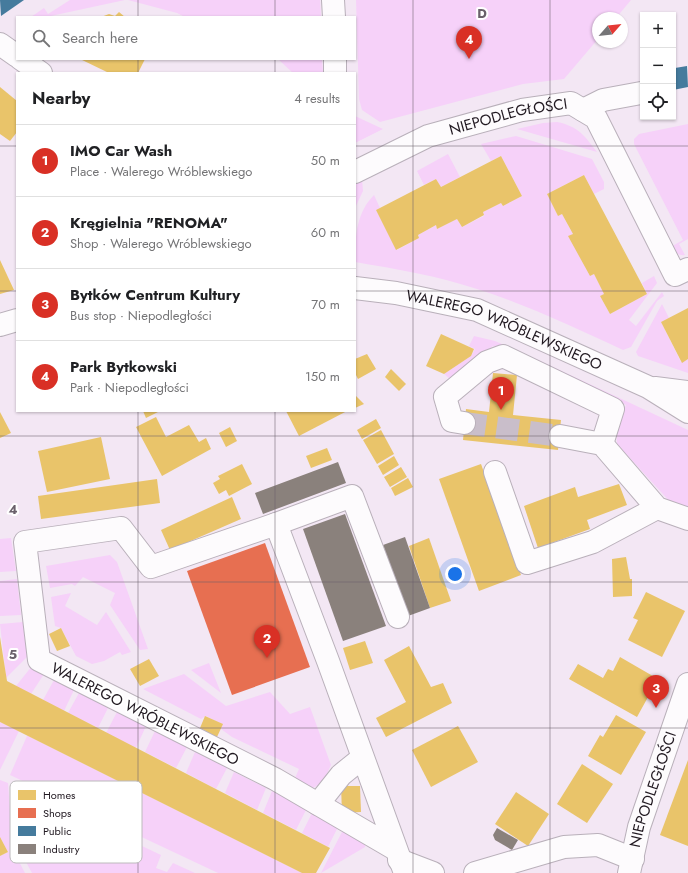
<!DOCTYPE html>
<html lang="en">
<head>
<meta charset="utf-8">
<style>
  body { margin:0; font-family:Jost,sans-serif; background:#f6f6f6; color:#202124 }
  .controls { position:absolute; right:12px; top:12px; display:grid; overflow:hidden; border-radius:0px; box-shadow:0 1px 3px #0004 }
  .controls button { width:36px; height:36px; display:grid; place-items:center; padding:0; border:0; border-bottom:1px solid #e0e0e0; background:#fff; color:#202124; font:20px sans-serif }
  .compass { position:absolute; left:592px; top:12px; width:36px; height:36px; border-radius:50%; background:#fff; box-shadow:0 1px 3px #0004; rotate:62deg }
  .you { position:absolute; left:455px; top:574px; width:14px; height:14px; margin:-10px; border:3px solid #fff; border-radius:50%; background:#1a73e8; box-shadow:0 0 0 6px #1a73e833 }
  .badge { display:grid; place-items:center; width:26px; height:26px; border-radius:50%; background:#d93025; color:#fff; font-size:13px; font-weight:700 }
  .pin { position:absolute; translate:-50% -33px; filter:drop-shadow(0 1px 2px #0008) }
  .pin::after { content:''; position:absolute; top:21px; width:14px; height:12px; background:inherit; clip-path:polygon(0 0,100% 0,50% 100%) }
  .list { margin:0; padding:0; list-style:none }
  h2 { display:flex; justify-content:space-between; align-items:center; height:52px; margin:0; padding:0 16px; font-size:17px }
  h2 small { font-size:13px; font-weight:400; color:#757577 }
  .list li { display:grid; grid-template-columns:26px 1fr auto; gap:12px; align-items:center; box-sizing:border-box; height:72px; padding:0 16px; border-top:1px solid #e0e0e0 }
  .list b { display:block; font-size:15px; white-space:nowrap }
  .list p { margin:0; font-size:13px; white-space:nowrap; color:#757577 }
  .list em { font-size:13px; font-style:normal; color:#757577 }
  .icon { flex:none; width:22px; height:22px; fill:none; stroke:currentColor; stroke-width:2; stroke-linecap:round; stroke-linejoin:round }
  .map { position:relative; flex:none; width:688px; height:873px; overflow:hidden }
  .search { position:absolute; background:#fff; box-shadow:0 1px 3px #0004; left:16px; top:16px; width:340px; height:44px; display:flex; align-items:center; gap:10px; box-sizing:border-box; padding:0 14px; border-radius:0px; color:#757577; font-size:15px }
  .panel { position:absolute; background:#fff; box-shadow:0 1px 3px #0004; left:16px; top:72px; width:340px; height:340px; border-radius:0px }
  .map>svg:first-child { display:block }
  .green { fill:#f6d1f9 }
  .homes { fill:#e9c46a }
  .shops { fill:#e76f51 }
  .public { fill:#457b9d }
  .industry { fill:#8a817c }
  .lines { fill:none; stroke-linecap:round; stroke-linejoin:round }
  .minor-tunnel { stroke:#c9beca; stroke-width:22; stroke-dasharray:22 11; stroke-linecap:butt }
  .minor-casing { stroke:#b9b0ba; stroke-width:24 }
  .minor { stroke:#fdfbfd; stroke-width:22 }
  .grid { fill:none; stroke:#6a616b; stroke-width:1; stroke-opacity:0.55 }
  .labels { text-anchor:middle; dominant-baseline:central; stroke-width:4; stroke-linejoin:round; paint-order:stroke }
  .street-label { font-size:15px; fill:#211921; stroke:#fff }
  .key { fill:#fff; stroke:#bcbabc; stroke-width:1 }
  .key-label { font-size:11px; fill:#211921 }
  .grid-label { font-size:13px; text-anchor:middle; font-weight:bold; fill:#6a616b; stroke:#fff; stroke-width:4; stroke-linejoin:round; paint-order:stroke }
</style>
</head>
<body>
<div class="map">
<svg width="688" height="873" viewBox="0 0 688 873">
  <rect width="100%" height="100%" fill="#f3e7f4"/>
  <g class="green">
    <path d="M 70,0 L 125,0 L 46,17 L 31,17 L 44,8 L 48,14 Z"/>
    <path d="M 128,0 L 320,0 L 321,17 L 185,17 L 177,13 Z"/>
    <path d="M 356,0 L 631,0 L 616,18 L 598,18 L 598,39 L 564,79 L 523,84 L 380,122 L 362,110 L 359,99 Z"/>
    <path d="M 278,59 L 322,59 L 323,73 L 293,73 Z"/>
    <path d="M 355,116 L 383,129 L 355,143 Z"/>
    <path d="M 557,122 C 578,126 585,136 597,152 L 517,129 L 543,123 Z"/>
    <path d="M 688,124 L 688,239 L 679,244 L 685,255 C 679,256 673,252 669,248 L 683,240 L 634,144 L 634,139 L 639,134 Z"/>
    <path d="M 516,136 L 592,159 L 604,182 L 604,189 L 594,194 L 584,175 L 547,194 L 558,216 L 562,214 L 573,234 L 569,236 L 590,276 L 594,274 L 604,294 L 600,296 L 610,314 L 647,294 L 642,283 L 654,276 L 657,283 L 629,320 L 636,326 L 662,292 L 664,296 L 657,301 L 631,347 L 623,350 C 575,328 527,305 477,289 C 438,276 396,269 355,262 C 355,238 356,213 374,195 L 380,208 L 376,210 L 397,250 L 419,238 L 418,235 L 436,225 L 437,229 L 457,219 L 462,227 L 484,216 L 483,212 L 501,203 L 503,206 L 522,196 L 501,156 L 491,161 L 481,144 Z"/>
    <path d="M 448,154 L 460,177 L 441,187 L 436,179 L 424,185 L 417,171 Z"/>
    <path d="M 362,179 L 363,191 L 355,208 L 355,185 Z"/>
    <path d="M 662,304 L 669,318 L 661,322 L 681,362 L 688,359 L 688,373 L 638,356 L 636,352 Z"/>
    <path d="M 474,336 L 495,341 L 536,359 L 688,430 L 688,507 L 672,504 L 617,444 L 616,430 L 626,405 L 493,346 L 450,379 L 444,374 L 471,356 L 475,349 L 469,346 Z"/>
    <path d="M 11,538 L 16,571 L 0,572 L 0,539 Z"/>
    <path d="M 110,555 L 117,562 L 148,649 L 140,650 L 110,605 L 115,593 L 83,577 L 75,586 L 72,584 L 50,588 L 46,566 Z"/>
    <path d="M 17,579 L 21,615 L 0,616 L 0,581 Z"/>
    <path d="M 71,593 L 65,606 L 97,625 L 106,612 L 131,652 L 122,655 L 120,652 L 104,661 L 92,664 L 76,656 L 61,628 L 55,626 L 51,597 Z"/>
    <path d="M 23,622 L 27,657 L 6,678 L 0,624 Z"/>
    <path d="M 209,663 L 221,693 L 191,670 Z"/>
    <path d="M 32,666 L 44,674 L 31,694 L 16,686 Z"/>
    <path d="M 184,674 L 226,706 L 270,692 L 290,714 L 310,707 L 331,765 L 323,782 L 313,788 L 295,778 L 299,769 L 232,737 L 221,729 L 222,724 L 206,716 L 201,719 L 143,689 Z"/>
    <path d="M 54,680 L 74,690 L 64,711 L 43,700 Z"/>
    <path d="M 79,693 L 108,708 L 98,728 L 68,713 Z"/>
    <path d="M 117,712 L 146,726 L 136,748 L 106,733 Z"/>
    <path d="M 0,722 L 19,731 L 0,770 Z"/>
    <path d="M 155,731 L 187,747 L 176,768 L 145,752 Z"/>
    <path d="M 27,736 L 28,736 L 302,873 L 218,873 L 10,775 Z"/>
    <path d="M 195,752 L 227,768 L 216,789 L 186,773 Z"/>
    <path d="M 234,772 L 266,788 L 257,810 L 225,793 Z"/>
    <path d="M 0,780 L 8,783 L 13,850 L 25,873 L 0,873 L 0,856 L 8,852 L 0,837 Z"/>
    <path d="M 15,786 L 161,855 L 156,868 L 167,872 L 173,863 L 195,873 L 32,873 L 19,849 Z"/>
    <path d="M 272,791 L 307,808 L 296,830 L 263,813 Z"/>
    <path d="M 312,813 L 338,827 L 328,847 L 302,833 Z"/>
    <path d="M 343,830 L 365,841 L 365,847 L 321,873 Z"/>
  </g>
  <g class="homes">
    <path d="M 119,12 L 125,17 L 101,17 L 109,14 L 115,16 Z"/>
    <path d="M 80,59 L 145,59 L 138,73 L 109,73 Z"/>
    <path d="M 0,87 L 17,101 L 17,132 L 10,141 L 0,134 Z"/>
    <path d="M 501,156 L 522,196 L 503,206 L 501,203 L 483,212 L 484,215 L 462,227 L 457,219 L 437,229 L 436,225 L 418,235 L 419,238 L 396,250 L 376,210 L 436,179 L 441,187 Z"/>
    <path d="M 584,175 L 647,294 L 610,314 L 600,296 L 604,294 L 594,274 L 590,276 L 568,236 L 573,234 L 562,214 L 558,216 L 547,194 Z"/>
    <path d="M 0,260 L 14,290 L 0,294 Z"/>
    <path d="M 688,308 L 688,359 L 682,363 L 661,322 Z"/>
    <path d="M 441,334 L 474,349 L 471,356 L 444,374 L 426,366 Z"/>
    <path d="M 367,354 L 376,369 L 358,379 L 355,373 L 355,359 Z"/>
    <path d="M 391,369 L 406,384 L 399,391 L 385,377 Z"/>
    <path d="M 493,373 L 517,375 L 513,415 L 561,420 L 558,450 L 463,440 L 466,409 L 489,412 Z"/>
    <path d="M 355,395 L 364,404 L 355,408 Z"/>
    <path d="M 143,411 L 160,411 L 146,418 Z"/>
    <path d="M 286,411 L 347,411 L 299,436 Z"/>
    <path d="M 0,412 L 11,433 L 0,438 Z"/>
    <path d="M 156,417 L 166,437 L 189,425 L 199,442 L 206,438 L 211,449 L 162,476 L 136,427 Z"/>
    <path d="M 376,419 L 381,428 L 362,439 L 357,430 Z"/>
    <path d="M 230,427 L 237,441 L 226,447 L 219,433 Z"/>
    <path d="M 381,430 L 394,454 L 377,464 L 363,440 Z"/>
    <path d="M 101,437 L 110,479 L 47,492 L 38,451 Z"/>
    <path d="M 327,448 L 332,460 L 311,468 L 306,456 Z"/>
    <path d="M 394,456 L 399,465 L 383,475 L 378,466 Z"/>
    <path d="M 242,464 L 252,484 L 229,496 L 226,490 L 219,494 L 213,483 L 220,479 L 218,476 Z"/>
    <path d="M 481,464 L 521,575 L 479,591 L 439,479 Z"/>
    <path d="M 401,467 L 407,477 L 390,487 L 384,477 Z"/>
    <path d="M 408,478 L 413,487 L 395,496 L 391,488 Z"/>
    <path d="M 157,479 L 160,503 L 41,519 L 38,496 Z"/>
    <path d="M 619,484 L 627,505 L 587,520 L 590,529 L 538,548 L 524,506 L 575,487 L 578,497 Z"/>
    <path d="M 232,497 L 241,519 L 170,550 L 161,530 Z"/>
    <path d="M 429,538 L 451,601 L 430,608 L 409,546 Z"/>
    <path d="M 626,557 L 630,579 L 632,579 L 632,596 L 613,597 L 612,559 Z"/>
    <path d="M 646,592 L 685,611 L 662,657 L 628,640 L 638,620 L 633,618 Z"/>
    <path d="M 61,628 L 70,646 L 57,651 L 49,634 Z"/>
    <path d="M 0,637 L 7,681 L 330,848 L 316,873 L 302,873 L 0,722 Z"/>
    <path d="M 365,641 L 373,663 L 350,670 L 343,648 Z"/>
    <path d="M 409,646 L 431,687 L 443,683 L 452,703 L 386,737 L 376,718 L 406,702 L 384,660 Z"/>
    <path d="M 620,657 L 658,679 L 637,717 L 569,679 L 578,664 L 603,678 L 608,669 L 613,671 Z"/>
    <path d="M 149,659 L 159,676 L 140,686 L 130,669 Z"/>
    <path d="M 616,715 L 646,732 L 621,775 L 588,756 L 600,735 L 603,737 Z"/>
    <path d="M 205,716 L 223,724 L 217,737 L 200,728 Z"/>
    <path d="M 458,726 L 478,762 L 431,787 L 412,750 Z"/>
    <path d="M 688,760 L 688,846 L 660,835 Z"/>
    <path d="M 582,764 L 613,784 L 587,823 L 557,804 Z"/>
    <path d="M 341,786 L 360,786 L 361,812 L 342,813 Z"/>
    <path d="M 516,792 L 549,814 L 528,846 L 495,824 Z"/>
    <path d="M 0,837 L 8,852 L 0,856 Z"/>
  </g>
  <path class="shops" d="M 265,543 L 310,667 L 232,695 L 187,571 Z"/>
  <g class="public">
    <path d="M 0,0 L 24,0 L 1,16 Z"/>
    <path d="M 674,62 L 675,68 L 687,66 L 688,87 L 673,90 Z"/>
  </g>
  <g class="industry">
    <path d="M 338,462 L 346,483 L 263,514 L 255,493 Z"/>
    <path d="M 345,514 L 386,626 L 343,641 L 303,529 Z"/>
    <path d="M 405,537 L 430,608 L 408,616 L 383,545 Z"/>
    <path d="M 497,828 L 518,840 L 512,850 L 495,840 L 493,835 Z"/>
  </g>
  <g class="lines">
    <path class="minor-tunnel" d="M 464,423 L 560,436"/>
    <defs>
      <g id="minor">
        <path d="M 333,0 L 334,17"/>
        <path d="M 0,44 L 17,56"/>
        <path d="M 21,59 L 41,73"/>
        <path d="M 335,59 L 335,73"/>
        <path d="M 583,110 L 603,100 L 641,93"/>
        <path id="s1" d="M 355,172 L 428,136 L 522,110 L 571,103 L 596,118 L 675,275 L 688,269"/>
        <path id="s2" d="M 355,288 L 396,293 L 477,310 L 648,387 L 688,412"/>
        <path d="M 0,325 L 17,320"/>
        <path d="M 655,388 L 688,392"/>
        <path d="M 464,423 L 452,421 L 445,397 L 487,362 L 503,356 L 613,409 L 602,444"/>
        <path d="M 560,436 L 602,444 L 657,508 L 688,519"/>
        <path d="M 495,472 L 527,563 L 593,542 L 657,508"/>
        <path d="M 276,524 L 352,496 L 398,617"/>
        <path d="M 318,804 L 341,775 L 362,758"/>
        <path d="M 395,849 L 275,779 L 39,660 L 25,542 L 121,528 L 151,567 L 276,524 L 328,661 L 405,873"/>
        <path d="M 399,860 L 433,873"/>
        <path d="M 475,873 L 564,847 L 598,845 L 633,859"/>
        <path id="s3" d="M 629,873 L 639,827 L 688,684"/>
      </g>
    </defs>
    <use href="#minor" class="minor-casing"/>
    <use href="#minor" class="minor"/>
  </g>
  <path class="grid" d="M 138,0 L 138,17M 275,0 L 275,17M 413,0 L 413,873M 550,0 L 550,873M 138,59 L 138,73M 275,59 L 275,73M 0,146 L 17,146M 355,146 L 688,146M 0,291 L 17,291M 355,291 L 688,291M 138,411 L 138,873M 275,411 L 275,873M 0,436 L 688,436M 0,582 L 688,582M 0,728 L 688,728"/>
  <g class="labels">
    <g class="street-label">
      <text stroke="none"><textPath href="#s1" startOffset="164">NIEPODLEGŁOŚCI</textPath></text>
      <text stroke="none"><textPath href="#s2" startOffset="156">WALEREGO WRÓBLEWSKIEGO</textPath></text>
      <text transform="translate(145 714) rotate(27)">WALEREGO WRÓBLEWSKIEGO</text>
      <text stroke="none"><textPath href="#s3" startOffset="87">NIEPODLEGŁOŚCI</textPath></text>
    </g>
  </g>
  <rect x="10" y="781" width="132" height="82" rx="6" class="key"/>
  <rect x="18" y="790" width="18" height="10" fill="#e9c46a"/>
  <rect x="18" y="808" width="18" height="10" fill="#e76f51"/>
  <rect x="18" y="826" width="18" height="10" fill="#457b9d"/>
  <rect x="18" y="844" width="18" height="10" fill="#8a817c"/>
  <g class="key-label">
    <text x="43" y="799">Homes</text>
    <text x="43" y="817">Shops</text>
    <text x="43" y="835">Public</text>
    <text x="43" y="853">Industry</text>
  </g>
  <g class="grid-label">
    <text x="482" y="18">D</text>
    <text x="13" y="514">4</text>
    <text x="13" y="659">5</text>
  </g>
</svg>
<div class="controls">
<button>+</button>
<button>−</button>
<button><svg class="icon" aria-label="locate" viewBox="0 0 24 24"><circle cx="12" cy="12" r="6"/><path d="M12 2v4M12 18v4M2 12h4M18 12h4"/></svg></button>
</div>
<svg class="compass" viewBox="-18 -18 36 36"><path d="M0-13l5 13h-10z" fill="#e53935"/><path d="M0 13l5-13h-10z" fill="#757577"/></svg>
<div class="you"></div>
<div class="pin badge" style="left:501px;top:410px">1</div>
<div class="pin badge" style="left:267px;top:658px">2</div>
<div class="pin badge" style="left:656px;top:708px">3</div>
<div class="pin badge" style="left:469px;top:59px">4</div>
<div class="search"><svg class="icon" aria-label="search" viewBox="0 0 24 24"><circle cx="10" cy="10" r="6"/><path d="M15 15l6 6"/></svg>Search here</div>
<section class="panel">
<h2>Nearby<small>4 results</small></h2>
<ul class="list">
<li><span class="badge">1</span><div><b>IMO Car Wash</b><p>Place · Walerego Wróblewskiego</p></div><em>50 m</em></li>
<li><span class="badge">2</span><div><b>Kręgielnia &quot;RENOMA&quot;</b><p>Shop · Walerego Wróblewskiego</p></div><em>60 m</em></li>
<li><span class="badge">3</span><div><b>Bytków Centrum Kultury</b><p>Bus stop · Niepodległości</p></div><em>70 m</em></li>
<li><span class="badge">4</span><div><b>Park Bytkowski</b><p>Park · Niepodległości</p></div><em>150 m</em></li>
</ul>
</section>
</div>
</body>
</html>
